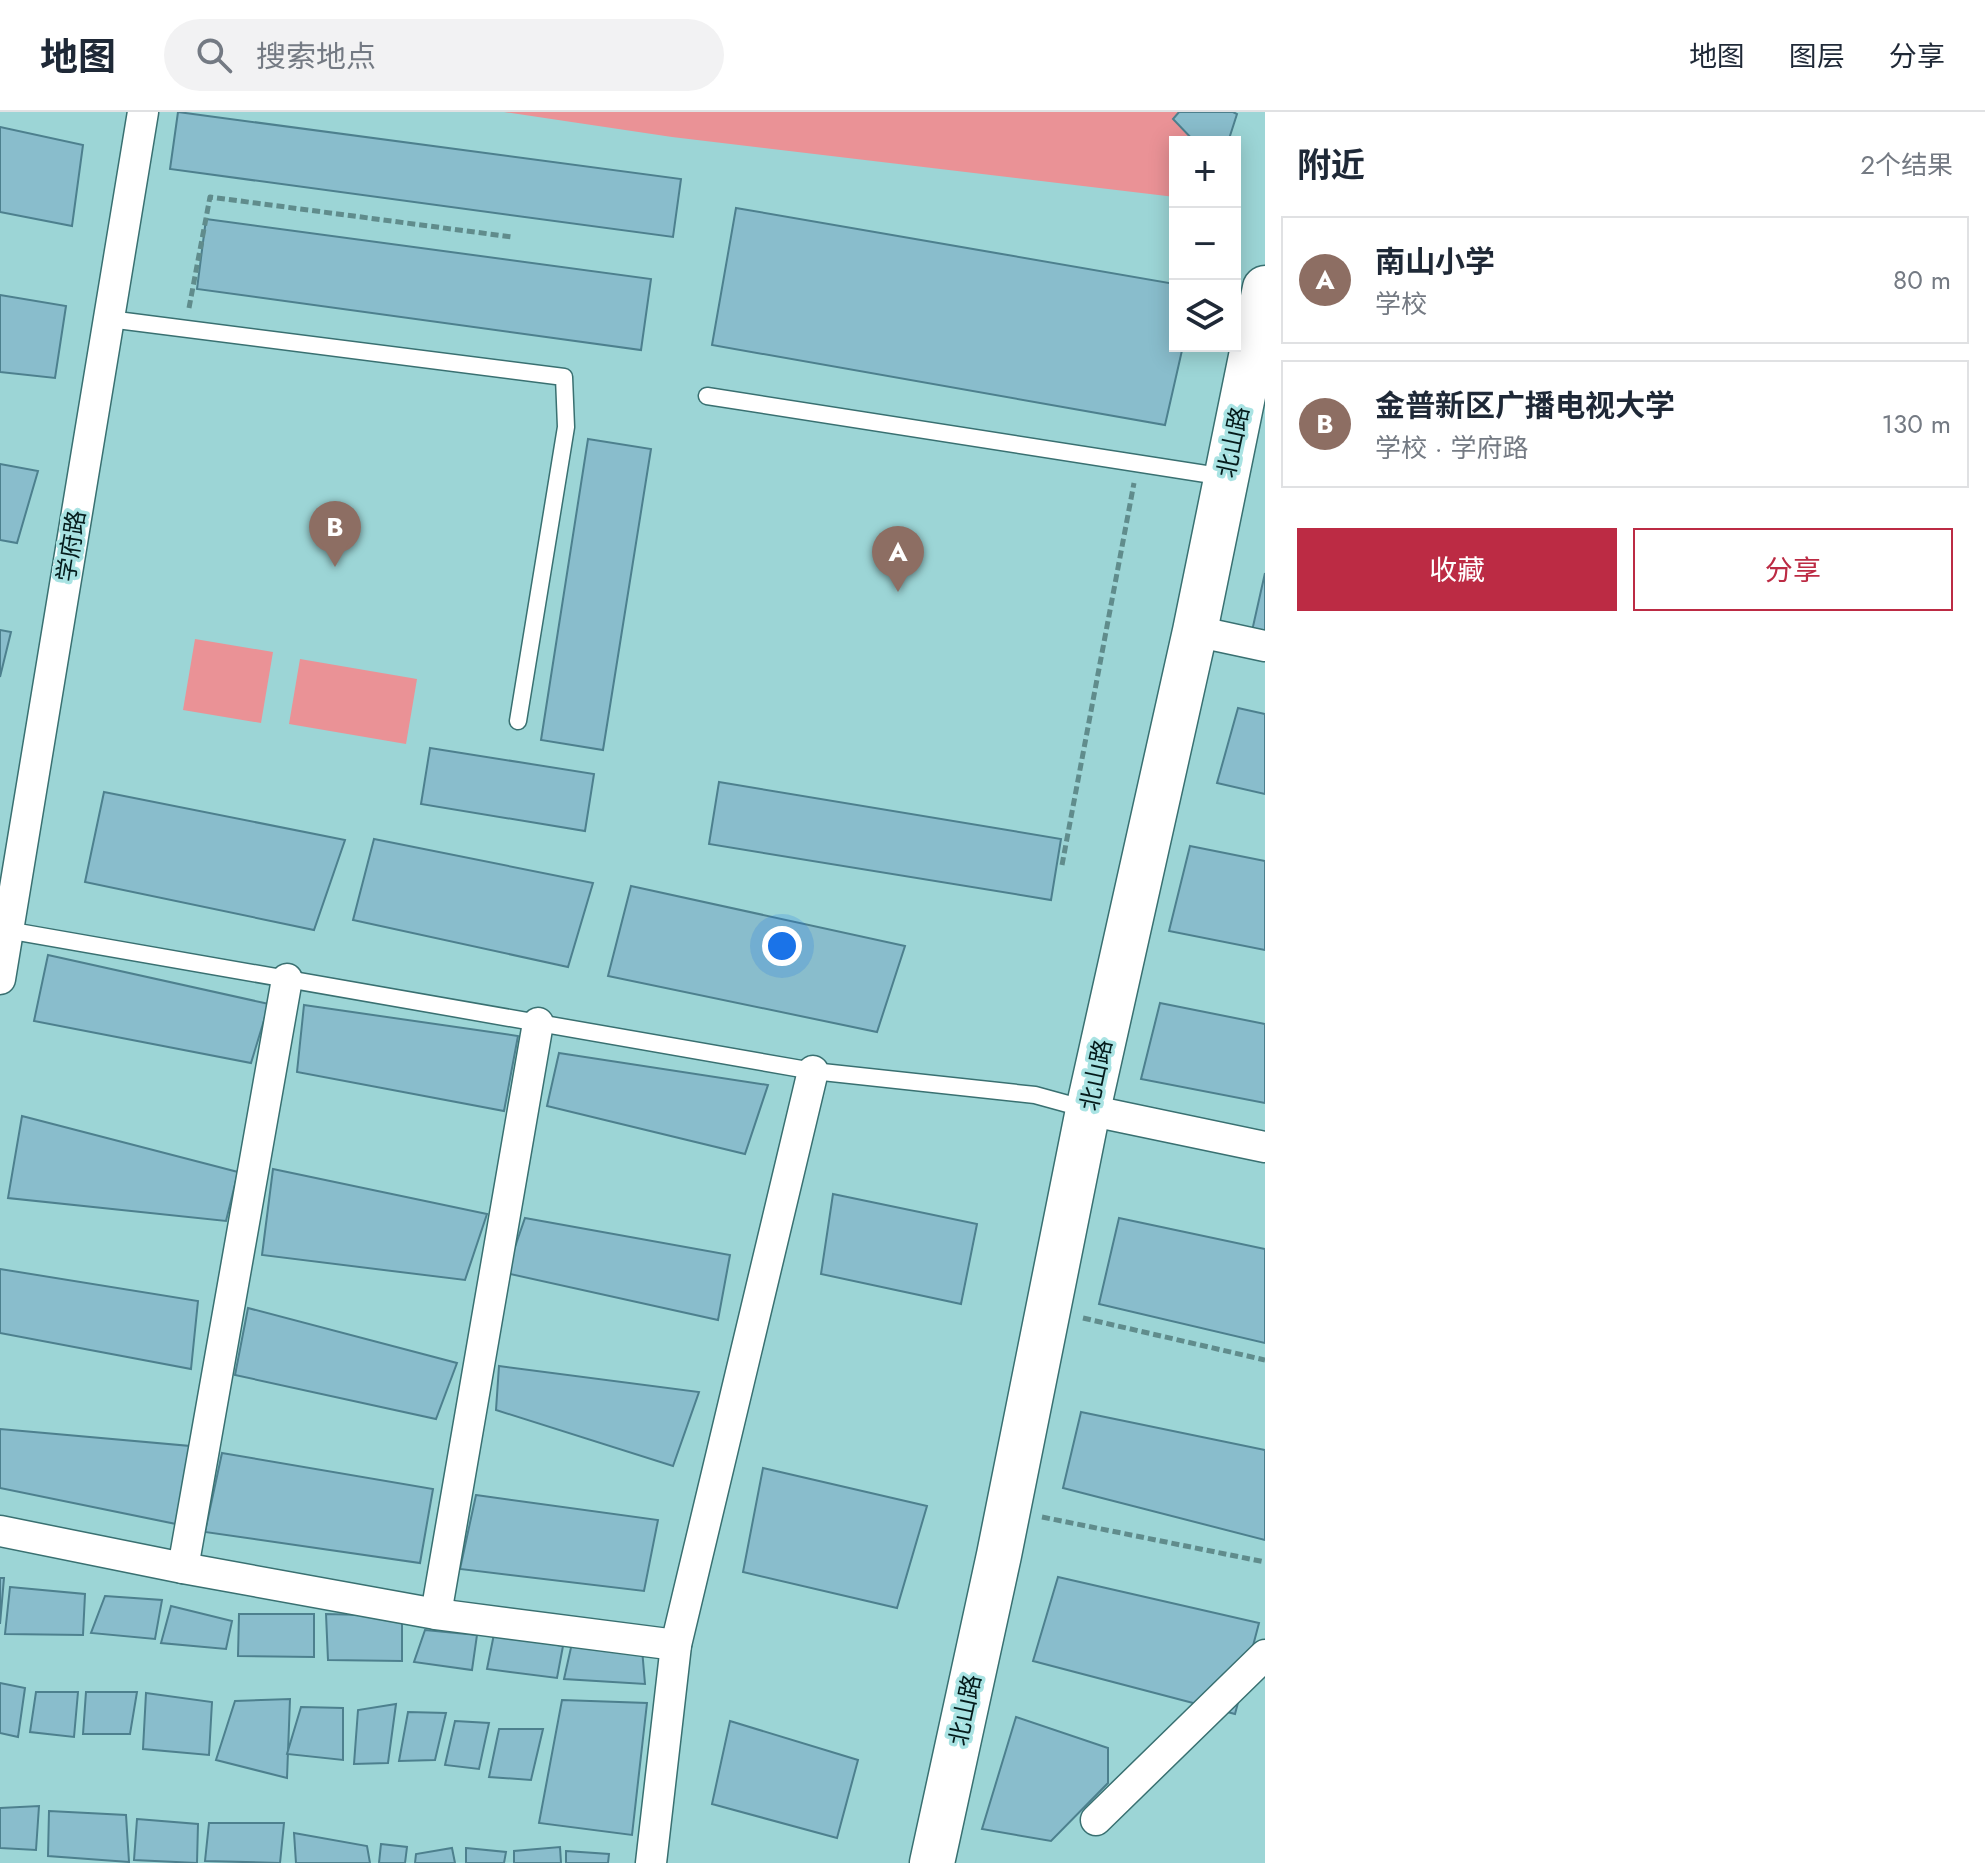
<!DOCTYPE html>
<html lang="zh">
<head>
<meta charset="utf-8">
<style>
  body { margin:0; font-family:Jost,"Noto Sans SC",sans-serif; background:#f2f2f3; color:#1f2937 }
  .controls { position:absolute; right:24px; top:24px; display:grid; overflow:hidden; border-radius:0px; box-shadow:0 4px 20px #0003 }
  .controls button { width:72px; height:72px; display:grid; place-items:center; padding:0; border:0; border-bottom:2px solid #e0e1e3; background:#fff; color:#1f2937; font:40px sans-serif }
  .you { position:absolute; left:782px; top:834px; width:28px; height:28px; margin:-20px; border:6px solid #fff; border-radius:50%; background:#1a73e8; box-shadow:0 0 0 12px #1a73e833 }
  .badge { display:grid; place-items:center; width:52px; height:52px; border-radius:50%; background:#bc2b44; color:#fff; font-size:26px; font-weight:700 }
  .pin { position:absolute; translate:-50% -66px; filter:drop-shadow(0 2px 4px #0008) }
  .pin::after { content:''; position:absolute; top:42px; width:28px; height:24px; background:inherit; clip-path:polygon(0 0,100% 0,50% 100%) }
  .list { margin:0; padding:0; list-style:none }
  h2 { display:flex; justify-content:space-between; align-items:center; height:104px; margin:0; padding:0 32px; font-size:34px }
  h2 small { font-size:26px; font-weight:400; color:#747a83 }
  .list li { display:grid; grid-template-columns:52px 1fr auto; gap:24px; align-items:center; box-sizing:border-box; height:128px; margin:0 16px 16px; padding:0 16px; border:2px solid #e0e1e3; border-radius:0px }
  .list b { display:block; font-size:30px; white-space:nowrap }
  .list p { margin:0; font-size:26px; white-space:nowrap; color:#747a83 }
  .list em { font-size:26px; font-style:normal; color:#747a83 }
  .actions { display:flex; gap:16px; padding:24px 32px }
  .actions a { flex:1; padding:18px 0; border:2px solid #bc2b44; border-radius:0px; text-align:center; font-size:28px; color:#bc2b44 }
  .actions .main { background:#bc2b44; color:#fff }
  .icon { flex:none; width:44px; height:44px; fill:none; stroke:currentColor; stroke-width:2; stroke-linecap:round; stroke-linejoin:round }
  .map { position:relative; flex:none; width:1265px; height:1751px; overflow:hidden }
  header { display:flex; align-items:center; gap:48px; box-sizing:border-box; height:112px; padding:0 40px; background:#fff; border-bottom:2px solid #e0e1e3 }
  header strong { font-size:38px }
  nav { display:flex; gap:44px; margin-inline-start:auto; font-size:28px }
  .search { width:560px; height:72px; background:#f2f2f3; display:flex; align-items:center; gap:20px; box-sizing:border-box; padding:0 28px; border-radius:44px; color:#747a83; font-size:30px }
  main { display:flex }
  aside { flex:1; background:#fff }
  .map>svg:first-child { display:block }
  .green { fill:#ea9296 }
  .building { fill:#89bdcc; stroke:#4d808e; stroke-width:2 }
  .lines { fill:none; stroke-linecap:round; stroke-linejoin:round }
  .lane-casing { stroke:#397071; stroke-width:19 }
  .street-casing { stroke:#397071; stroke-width:33 }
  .secondary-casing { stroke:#397071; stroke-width:47 }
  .path { stroke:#608c8c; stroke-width:5; stroke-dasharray:8 4; stroke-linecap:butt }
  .lane { stroke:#fff; stroke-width:16 }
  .street { stroke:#fff; stroke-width:30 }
  .secondary { stroke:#fff; stroke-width:44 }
  .labels { text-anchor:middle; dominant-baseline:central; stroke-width:7; stroke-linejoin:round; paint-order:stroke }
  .street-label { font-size:24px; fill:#041b1b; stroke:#a9e3e3 }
</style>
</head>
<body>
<header>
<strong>地图</strong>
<div class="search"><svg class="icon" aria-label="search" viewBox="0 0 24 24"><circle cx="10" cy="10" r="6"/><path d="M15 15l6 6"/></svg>搜索地点</div>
<nav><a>地图</a><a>图层</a><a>分享</a></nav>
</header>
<main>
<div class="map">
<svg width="1265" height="1751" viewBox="0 0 1265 1751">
  <rect width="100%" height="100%" fill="#9cd5d6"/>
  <g class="green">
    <path d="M 504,0 L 1217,0 L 1212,30 L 1175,30 L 1175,85 L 672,25 Z"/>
    <path d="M 195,527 L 273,540 L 261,611 L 183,598 Z"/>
    <path d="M 300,547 L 417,567 L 406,632 L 289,612 Z"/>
  </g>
  <g class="building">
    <path d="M 178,0 L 681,67 L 673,125 L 170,57 Z"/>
    <path d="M 1179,0 L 1233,0 L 1237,2 L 1228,30 L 1195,30 L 1173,7 Z"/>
    <path d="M 0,15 L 83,33 L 72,114 L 0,100 Z"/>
    <path d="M 736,96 L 1175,172 L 1175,234 L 1183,234 L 1165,313 L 712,233 Z"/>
    <path d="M 206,107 L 651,167 L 641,238 L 197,177 Z"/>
    <path d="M 0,183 L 66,194 L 55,266 L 0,260 Z"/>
    <path d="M 588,327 L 651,337 L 603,638 L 541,628 Z"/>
    <path d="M 0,352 L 38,359 L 17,431 L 0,428 Z"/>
    <path d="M 1265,461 L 1265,522 L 1252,519 Z"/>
    <path d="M 0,518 L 11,520 L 0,565 Z"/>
    <path d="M 1238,596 L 1265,602 L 1265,682 L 1217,671 Z"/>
    <path d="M 430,636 L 594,662 L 585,719 L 421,692 Z"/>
    <path d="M 719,670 L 1061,727 L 1051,788 L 709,732 Z"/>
    <path d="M 104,680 L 345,728 L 314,818 L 85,770 Z"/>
    <path d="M 374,727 L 593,771 L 568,855 L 353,808 Z"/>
    <path d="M 1190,734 L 1265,749 L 1265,838 L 1169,819 Z"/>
    <path d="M 631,774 L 905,834 L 877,920 L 608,864 Z"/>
    <path d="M 48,843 L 269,892 L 251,951 L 34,909 Z"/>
    <path d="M 1160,891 L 1265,912 L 1265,991 L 1141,967 Z"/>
    <path d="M 304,893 L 518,924 L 504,999 L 297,960 Z"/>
    <path d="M 559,941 L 768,973 L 745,1042 L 547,994 Z"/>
    <path d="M 22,1004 L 238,1060 L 226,1109 L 8,1086 Z"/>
    <path d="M 273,1057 L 487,1102 L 465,1168 L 262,1143 Z"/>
    <path d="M 833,1082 L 977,1112 L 961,1192 L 821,1162 Z"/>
    <path d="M 525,1106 L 730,1143 L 718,1208 L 506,1161 Z"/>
    <path d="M 1119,1106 L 1265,1137 L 1265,1231 L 1099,1192 Z"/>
    <path d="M 0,1157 L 198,1189 L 191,1257 L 0,1221 Z"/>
    <path d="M 248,1196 L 457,1251 L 436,1307 L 235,1263 Z"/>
    <path d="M 499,1254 L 699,1280 L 673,1354 L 496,1298 Z"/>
    <path d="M 1081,1300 L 1265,1338 L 1265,1428 L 1063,1376 Z"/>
    <path d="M 0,1317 L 190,1334 L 176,1412 L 0,1376 Z"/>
    <path d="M 222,1341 L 433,1377 L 420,1451 L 205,1420 Z"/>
    <path d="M 763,1356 L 927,1394 L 897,1496 L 743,1460 Z"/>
    <path d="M 476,1383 L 658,1408 L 644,1479 L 460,1457 Z"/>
    <path d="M 1058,1465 L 1259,1511 L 1235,1602 L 1033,1549 Z"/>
    <path d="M 0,1466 L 4,1466 L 0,1512 Z"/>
    <path d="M 10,1475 L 85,1482 L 83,1523 L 5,1522 Z"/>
    <path d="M 105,1484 L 162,1488 L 155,1527 L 91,1521 Z"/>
    <path d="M 171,1494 L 232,1509 L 226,1537 L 161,1531 Z"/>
    <path d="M 239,1502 L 314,1502 L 314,1545 L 238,1544 Z"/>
    <path d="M 326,1502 L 402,1504 L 402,1549 L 328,1548 Z"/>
    <path d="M 425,1518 L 477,1523 L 472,1558 L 414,1550 Z"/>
    <path d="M 494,1522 L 563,1534 L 557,1566 L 487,1557 Z"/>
    <path d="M 572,1531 L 642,1537 L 645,1572 L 564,1567 Z"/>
    <path d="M 0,1571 L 25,1576 L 18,1625 L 0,1621 Z"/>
    <path d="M 36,1580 L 78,1580 L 74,1625 L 30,1620 Z"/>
    <path d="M 86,1580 L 137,1580 L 130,1622 L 83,1622 Z"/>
    <path d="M 146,1581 L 212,1590 L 209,1643 L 143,1637 Z"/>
    <path d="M 290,1587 L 287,1666 L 216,1648 L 235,1589 Z"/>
    <path d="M 562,1588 L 647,1591 L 632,1723 L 539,1711 Z"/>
    <path d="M 396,1592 L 388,1651 L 354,1652 L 358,1598 Z"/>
    <path d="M 301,1595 L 343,1596 L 343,1648 L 287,1642 Z"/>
    <path d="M 408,1600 L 446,1601 L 435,1648 L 399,1649 Z"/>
    <path d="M 1016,1605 L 1108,1636 L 1108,1671 L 1051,1729 L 982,1717 Z"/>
    <path d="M 455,1609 L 489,1611 L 479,1657 L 445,1653 Z"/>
    <path d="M 730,1609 L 858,1648 L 837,1726 L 712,1692 Z"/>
    <path d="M 499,1617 L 543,1617 L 531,1668 L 489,1665 Z"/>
    <path d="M 39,1694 L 36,1738 L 0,1736 L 0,1696 Z"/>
    <path d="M 49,1699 L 126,1703 L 129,1750 L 48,1744 Z"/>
    <path d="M 137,1707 L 198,1712 L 197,1751 L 134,1748 Z"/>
    <path d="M 209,1711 L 284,1711 L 280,1751 L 205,1749 Z"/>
    <path d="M 294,1721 L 367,1734 L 370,1751 L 296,1751 Z"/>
    <path d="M 381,1732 L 407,1735 L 405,1751 L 379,1751 Z"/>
    <path d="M 560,1735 L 561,1751 L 514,1751 L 514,1739 Z"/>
    <path d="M 452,1736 L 455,1751 L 415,1751 L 416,1742 Z"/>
    <path d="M 466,1736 L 506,1740 L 504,1751 L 466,1751 Z"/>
    <path d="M 566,1739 L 609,1742 L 608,1751 L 566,1751 Z"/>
  </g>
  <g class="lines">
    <defs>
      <g id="lane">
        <path d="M 109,207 L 564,265 L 566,315 L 518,609"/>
        <path d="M 707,284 L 1225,365"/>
        <path d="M 1,817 L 813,959 L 1035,983 L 1086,997"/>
      </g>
      <g id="street">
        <path d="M 1195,519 L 1265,534"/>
        <path d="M 0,867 L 143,0"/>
        <path d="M 1088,998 L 1265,1035"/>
        <path d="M 0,1419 L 183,1456 L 436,1502 L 676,1533"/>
        <path d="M 183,1456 L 287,867"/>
        <path d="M 436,1502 L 538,911"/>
        <path d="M 1096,1708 L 1265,1543"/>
        <path d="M 651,1751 L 676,1533 L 813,959"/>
      </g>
      <path id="secondary" d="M 932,1751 L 999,1443 L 1088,998 L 1195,519 L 1265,176"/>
    </defs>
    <use href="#lane" class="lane-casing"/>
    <use href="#street" class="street-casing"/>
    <use href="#secondary" class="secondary-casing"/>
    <g class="path">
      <path d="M 189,196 L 210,85 L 512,125"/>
      <path d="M 1062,753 L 1134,371"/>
      <path d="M 1083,1206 L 1265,1248"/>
      <path d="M 1042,1405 L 1265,1450"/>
    </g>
    <use href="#lane" class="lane"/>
    <use href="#street" class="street"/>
    <use href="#secondary" class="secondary"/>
  </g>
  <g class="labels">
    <g class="street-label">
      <text transform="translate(1233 330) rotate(-78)">北山路</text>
      <text transform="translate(71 434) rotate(-81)">学府路</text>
      <text transform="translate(1096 963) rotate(-78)">北山路</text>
      <text transform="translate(965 1598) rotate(-78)">北山路</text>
    </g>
  </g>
</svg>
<div class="controls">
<button>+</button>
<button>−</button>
<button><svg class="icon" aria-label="layers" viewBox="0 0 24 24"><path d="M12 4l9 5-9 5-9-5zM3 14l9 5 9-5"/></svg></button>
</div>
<div class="you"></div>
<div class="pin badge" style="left:898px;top:480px;background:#8d6e63">A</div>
<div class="pin badge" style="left:335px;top:455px;background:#8d6e63">B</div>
</div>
<aside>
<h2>附近<small>2个结果</small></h2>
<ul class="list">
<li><span class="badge" style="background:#8d6e63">A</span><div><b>南山小学</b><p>学校</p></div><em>80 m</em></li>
<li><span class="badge" style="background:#8d6e63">B</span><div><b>金普新区广播电视大学</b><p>学校 · 学府路</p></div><em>130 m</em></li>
</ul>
<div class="actions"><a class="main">收藏</a><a>分享</a></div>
</aside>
</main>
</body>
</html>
